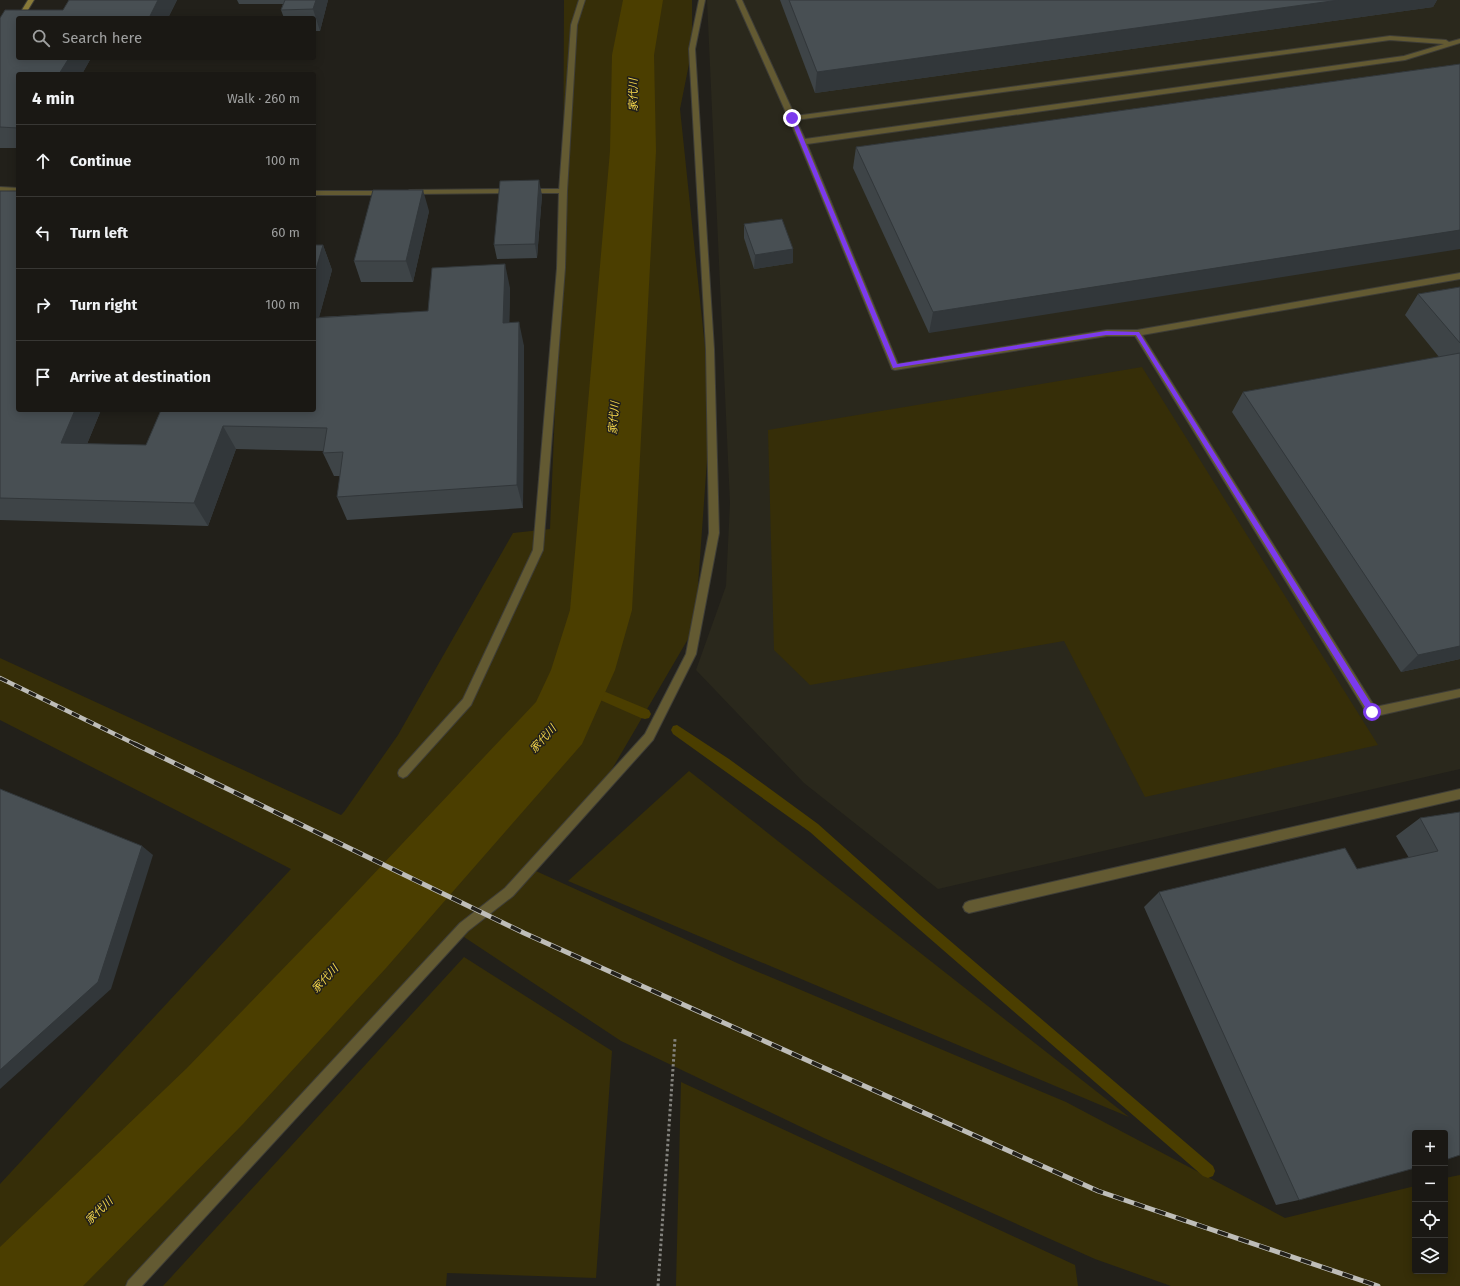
<!DOCTYPE html>
<html lang="en">
<head>
<meta charset="utf-8">
<style>
  body { margin:0; font-family:"Fira Sans","Noto Sans JP",sans-serif; background:#272522; color:#f1f3f6 }
  .controls { position:absolute; right:12px; bottom:12px; display:grid; overflow:hidden; border-radius:4px; box-shadow:0 2px 10px #0003 }
  .controls button { width:36px; height:36px; display:grid; place-items:center; padding:0; border:0; border-bottom:1px solid #383734; background:#1a1814; color:#f1f3f6; font:20px sans-serif }
  .stop { position:absolute; width:12px; height:12px; margin:-9px; border:3px solid #7c3aed; border-radius:50%; background:#fff }
  .stop.end { background:#7c3aed; border-color:#fff; box-shadow:0 1px 4px #0008 }
  .list { margin:0; padding:0; list-style:none }
  h2 { display:flex; justify-content:space-between; align-items:center; height:52px; margin:0; padding:0 16px; font-size:17px }
  h2 small { font-size:13px; font-weight:400; color:#9fa0a0 }
  .list li { display:grid; grid-template-columns:26px 1fr auto; gap:12px; align-items:center; box-sizing:border-box; height:72px; padding:0 16px; border-top:1px solid #383734 }
  .list b { display:block; font-size:15px; white-space:nowrap }
  .list em { font-size:13px; font-style:normal; color:#9fa0a0 }
  .icon { flex:none; width:22px; height:22px; fill:none; stroke:currentColor; stroke-width:2; stroke-linecap:round; stroke-linejoin:round }
  .map { position:relative; flex:none; width:1460px; height:1286px; overflow:hidden }
  .search { position:absolute; background:#1a1814; box-shadow:0 2px 10px #0003; left:16px; top:16px; width:300px; height:44px; display:flex; align-items:center; gap:10px; box-sizing:border-box; padding:0 14px; border-radius:4px; color:#9fa0a0; font-size:15px }
  .panel { position:absolute; background:#1a1814; box-shadow:0 2px 10px #0003; left:16px; top:72px; width:300px; height:340px; border-radius:4px }
  .map>svg:first-child { display:block }
  .built { fill:#2a281c }
  .green { fill:#362e08 }
  .lines { fill:none; stroke-linecap:round; stroke-linejoin:round }
  .stream { fill:#4b3e00; fill-rule:evenodd }
  .river { fill:#4b3e00; fill-rule:evenodd }
  .lane-casing { stroke:#3e3d37; stroke-width:2 }
  .street-casing { stroke:#3e3d37; stroke-width:2 }
  .secondary-casing { stroke:#3e3d37; stroke-width:2 }
  .path { stroke:#83827d; stroke-width:3; stroke-dasharray:2.5 2.5; stroke-linecap:butt }
  .lane { fill:#635a32; fill-rule:evenodd }
  .street { fill:#635a32; fill-rule:evenodd }
  .secondary { fill:#887a38; fill-rule:evenodd }
  .rail-far1-casing { stroke:#bebdb8; stroke-width:4.5 }
  .rail-casing { stroke:#bebdb8; stroke-width:5 }
  .rail-far1 { stroke:#22201a; stroke-width:3; stroke-dasharray:8; stroke-linecap:butt }
  .rail { stroke:#22201a; stroke-width:3.5; stroke-dasharray:11; stroke-linecap:butt }
  .wall { fill:#3e4447 }
  .shaded-wall { fill:#32373a }
  .building { fill:#484f53; stroke:#32373a }
  .route { fill:#7c3aed }
  .labels { text-anchor:middle; dominant-baseline:central; stroke-width:3; stroke-linejoin:round; paint-order:stroke }
  .water-label { font-size:11px; font-style:italic; fill:#fadb4b; stroke:#22201a }
</style>
</head>
<body>
<div class="map">
<svg width="1460" height="1286" viewBox="0 0 1460 1286">
  <rect width="100%" height="100%" fill="#22201a"/>
  <path class="built" d="M 707,0 L 1460,0 L 1460,769 L 938,889 L 804,783 L 696,670 L 726,586 L 730,503 Z"/>
  <g class="green">
    <path d="M 564,0 L 692,0 L 692,49 L 680,109 L 711,405 L 695,627 L 608,776 L 525,866 L 737,963 L 1066,1102 L 1285,1218 L 1415,1186 L 1415,1271 L 1445,1271 L 1445,1178 L 1460,1175 L 1460,1286 L 1171,1286 L 1095,1259 L 824,1138 L 621,1041 L 461,935 L 137,1286 L 0,1286 L 0,1184 L 291,869 L 0,720 L 0,658 L 341,815 L 344,812 L 398,735 L 513,533 L 550,529 L 563,221 Z"/>
    <path d="M 1142,367 L 1378,745 L 1145,797 L 1064,641 L 810,685 L 774,650 L 768,430 Z"/>
    <path d="M 689,771 L 1129,1117 L 568,881 Z"/>
    <path d="M 464,957 L 612,1051 L 596,1278 L 447,1273 L 446,1286 L 163,1286 Z"/>
    <path d="M 681,1082 L 1075,1265 L 1078,1286 L 676,1286 Z"/>
  </g>
  <g class="lines">
    <g class="stream">
      <path d="M 577,680 L 649,710 L 651,714 L 649,718 L 645,719 L 641,718 L 573,688 L 571,685 L 573,682 Z"/>
      <path d="M 677,725 L 729,759 L 818,824 L 920,915 L 1213,1166 L 1215,1171 L 1213,1176 L 1208,1178 L 1203,1176 L 912,923 L 810,832 L 673,734 L 671,730 L 673,726 Z"/>
    </g>
    <path class="river" d="M 623,0 L 663,0 L 654,55 L 656,151 L 632,610 L 615,670 L 582,744 L 386,968 L 243,1124 L 83,1286 L 0,1286 L 0,1247 L 187,1068 L 334,916 L 536,702 L 551,670 L 570,610 L 610,151 L 612,55 Z"/>
    <defs>
      <g id="lane">
        <path d="M 579,0 L 585,0 L 577,25 L 567,191 L 565,268 L 543,550 L 471,705 L 407,776 L 403,778 L 399,776 L 398,773 L 399,770 L 463,699 L 533,550 L 557,268 L 559,191 L 571,25 Z"/>
        <path d="M 699,0 L 705,0 L 695,49 L 714,349 L 719,533 L 696,654 L 653,740 L 513,896 L 468,931 L 142,1286 L 126,1286 L 128,1281 L 460,923 L 505,888 L 645,734 L 686,654 L 709,533 L 706,349 L 689,49 Z"/>
        <path d="M 736,0 L 742,0 L 795,116 L 1390,36 L 1446,40 L 1449,42 L 1460,39 L 1460,43 L 1405,60 L 807,144 L 898,364 L 1107,330 L 1137,330 L 1460,273 L 1460,279 L 1142,335 L 1375,707 L 1460,689 L 1460,697 L 1372,717 L 1368,715 L 1135,336 L 1107,336 L 895,370 L 892,369 L 799,142 ZM 1390,40 L 1444,44 L 1404,56 L 805,139 L 796,120 Z"/>
      </g>
      <g id="street">
        <path d="M 0,187 L 18,188 L 18,192 L 0,191 Z"/>
        <path d="M 512,189 L 515,189 L 515,193 L 410,194 L 406,192 L 410,190 Z"/>
        <path d="M 525,189 L 563,189 L 567,191 L 563,193 L 525,193 Z"/>
        <path d="M 314,191 L 386,191 L 390,193 L 386,195 L 314,195 Z"/>
        <path d="M 1460,789 L 1460,799 L 969,913 L 965,911 L 963,907 L 965,903 L 969,901 Z"/>
      </g>
      <path id="secondary" d="M 28,0 L 34,0 L 23,18 L 18,18 L 18,19 L 17,18 Z"/>
    </defs>
    <use href="#lane" class="lane-casing"/>
    <use href="#street" class="street-casing"/>
    <use href="#secondary" class="secondary-casing"/>
    <path class="path" d="M 658,1286 L 675,1039"/>
    <use href="#lane" class="lane"/>
    <use href="#street" class="street"/>
    <use href="#secondary" class="secondary"/>
    <defs>
      <path id="rail-far1" d="M 0,678 L 137,745"/>
      <path id="rail" d="M 135,744 L 524,933 L 1098,1191 L 1378,1286"/>
    </defs>
    <use href="#rail-far1" class="rail-far1-casing"/>
    <use href="#rail" class="rail-casing"/>
    <use href="#rail-far1" class="rail-far1"/>
    <use href="#rail" class="rail"/>
  </g>
  <g class="wall">
    <path d="M 69,0 L 177,0 L 168,18 L 18,18 L 18,58 L 91,58 L 82,74 L 18,74 L 18,148 L 0,148 L 0,18 L 63,10 Z"/>
    <path d="M 237,0 L 328,0 L 320,31 L 314,31 L 314,18 L 284,18 L 281,10 L 283,4 L 239,4 Z"/>
    <path d="M 780,0 L 1437,0 L 1433,7 L 815,93 Z"/>
    <path d="M 1460,64 L 929,333 L 853,168 L 856,147 Z"/>
    <path d="M 0,191 L 18,410 L 101,410 L 87,444 L 146,445 L 161,410 L 314,410 L 323,245 L 332,270 L 319,317 L 428,311 L 510,288 L 509,322 L 524,346 L 523,508 L 347,520 L 337,497 L 340,476 L 334,476 L 323,453 L 324,451 L 236,449 L 208,526 L 0,520 Z"/>
    <path d="M 542,195 L 537,258 L 497,259 L 494,245 Z"/>
    <path d="M 429,211 L 413,282 L 361,282 L 354,261 Z"/>
    <path d="M 744,224 L 793,249 L 793,263 L 754,269 L 744,238 Z"/>
    <path d="M 1460,287 L 1460,659 L 1401,672 L 1232,412 L 1243,392 L 1439,357 L 1405,315 L 1418,294 Z"/>
    <path d="M 1460,812 L 1299,1200 L 1276,1205 L 1144,907 L 1159,892 L 1357,869 L 1409,858 L 1396,836 L 1420,818 Z"/>
  </g>
  <g class="shaded-wall">
    <path d="M 158,0 L 177,0 L 168,18 L 149,18 Z"/>
    <path d="M 316,0 L 328,0 L 320,31 L 313,9 Z"/>
    <path d="M 1339,0 L 1437,0 L 1433,7 L 815,93 L 817,72 Z"/>
    <path d="M 69,58 L 91,58 L 82,74 L 59,74 Z"/>
    <path d="M 539,180 L 542,195 L 537,258 L 535,244 Z"/>
    <path d="M 423,190 L 429,211 L 413,282 L 406,261 Z"/>
    <path d="M 1460,230 L 1460,249 L 929,333 L 933,312 Z"/>
    <path d="M 323,245 L 332,270 L 314,336 L 314,276 Z"/>
    <path d="M 793,249 L 793,263 L 754,269 L 755,255 Z"/>
    <path d="M 505,264 L 510,288 L 509,347 L 503,323 Z"/>
    <path d="M 519,322 L 524,346 L 523,508 L 517,485 Z"/>
    <path d="M 75,410 L 101,410 L 78,466 L 61,443 Z"/>
    <path d="M 223,426 L 236,449 L 208,526 L 194,503 Z"/>
    <path d="M 1460,646 L 1460,659 L 1401,672 L 1418,655 Z"/>
    <path d="M 142,846 L 153,855 L 111,989 L 0,1089 L 0,1070 Z"/>
  </g>
  <g class="building">
    <path d="M 69,0 L 158,0 L 149,18 L 18,18 L 18,58 L 69,58 L 59,74 L 18,74 L 18,128 L 0,127 L 0,18 L 5,10 L 63,10 Z"/>
    <path d="M 285,0 L 316,0 L 313,9 L 281,10 Z"/>
    <path d="M 789,0 L 1339,0 L 817,72 Z"/>
    <path d="M 1460,64 L 1460,230 L 933,312 L 856,147 Z"/>
    <path d="M 539,180 L 535,244 L 494,245 L 500,181 Z"/>
    <path d="M 373,190 L 423,190 L 406,261 L 354,261 Z"/>
    <path d="M 0,191 L 18,191 L 18,410 L 75,410 L 61,443 L 146,445 L 161,410 L 314,410 L 314,318 L 428,311 L 432,268 L 505,264 L 503,323 L 519,322 L 517,485 L 337,497 L 343,452 L 323,453 L 327,428 L 223,426 L 194,503 L 0,498 Z"/>
    <path d="M 782,219 L 793,249 L 755,255 L 744,224 Z"/>
    <path d="M 314,245 L 323,245 L 314,276 Z"/>
    <path d="M 1460,287 L 1460,343 L 1418,294 Z"/>
    <path d="M 1460,353 L 1460,646 L 1418,655 L 1243,392 Z"/>
    <path d="M 0,789 L 142,846 L 98,982 L 0,1070 Z"/>
    <path d="M 1460,812 L 1460,1155 L 1445,1160 L 1445,1133 L 1415,1133 L 1415,1168 L 1299,1200 L 1159,892 L 1345,848 L 1357,869 L 1438,851 L 1420,818 Z"/>
  </g>
  <path class="route" d="M 792,117 L 795,118 L 897,364 L 1106,331 L 1139,332 L 1375,710 L 1375,715 L 1370,715 L 1136,335 L 1106,335 L 893,368 L 790,118 Z"/>
  <g class="labels">
    <g class="water-label">
      <text transform="translate(633 95) rotate(-90)">家代川</text>
      <text transform="translate(614 418) rotate(-86)">家代川</text>
      <text transform="translate(543 739) rotate(-48)">家代川</text>
      <text transform="translate(325 979) rotate(-47)">家代川</text>
      <text transform="translate(99 1211) rotate(-44)">家代川</text>
    </g>
  </g>
</svg>
<div class="controls">
<button>+</button>
<button>−</button>
<button><svg class="icon" aria-label="locate" viewBox="0 0 24 24"><circle cx="12" cy="12" r="6"/><path d="M12 2v4M12 18v4M2 12h4M18 12h4"/></svg></button>
<button><svg class="icon" aria-label="layers" viewBox="0 0 24 24"><path d="M12 4l9 5-9 5-9-5zM3 14l9 5 9-5"/></svg></button>
</div>
<div class="stop" style="left:1372px;top:712px"></div>
<div class="stop end" style="left:792px;top:118px"></div>
<div class="search"><svg class="icon" aria-label="search" viewBox="0 0 24 24"><circle cx="10" cy="10" r="6"/><path d="M15 15l6 6"/></svg>Search here</div>
<section class="panel">
<h2>4 min<small>Walk · 260 m</small></h2>
<ul class="list">
<li><svg class="icon" aria-label="ahead" viewBox="0 0 24 24"><path d="M12 20V5M6 11l6-6 6 6"/></svg><div><b>Continue</b></div><em>100 m</em></li>
<li><svg class="icon" aria-label="left" viewBox="0 0 24 24"><path d="M17 20v-9H6M10 6l-5 5 5 5"/></svg><div><b>Turn left</b></div><em>60 m</em></li>
<li><svg class="icon" aria-label="right" viewBox="0 0 24 24"><path d="M7 20v-9h11M14 6l5 5-5 5"/></svg><div><b>Turn right</b></div><em>100 m</em></li>
<li><svg class="icon" aria-label="arrive" viewBox="0 0 24 24"><path d="M6 21V4h12l-3 4 3 4H6"/></svg><div><b>Arrive at destination</b></div></li>
</ul>
</section>
</div>
</body>
</html>
